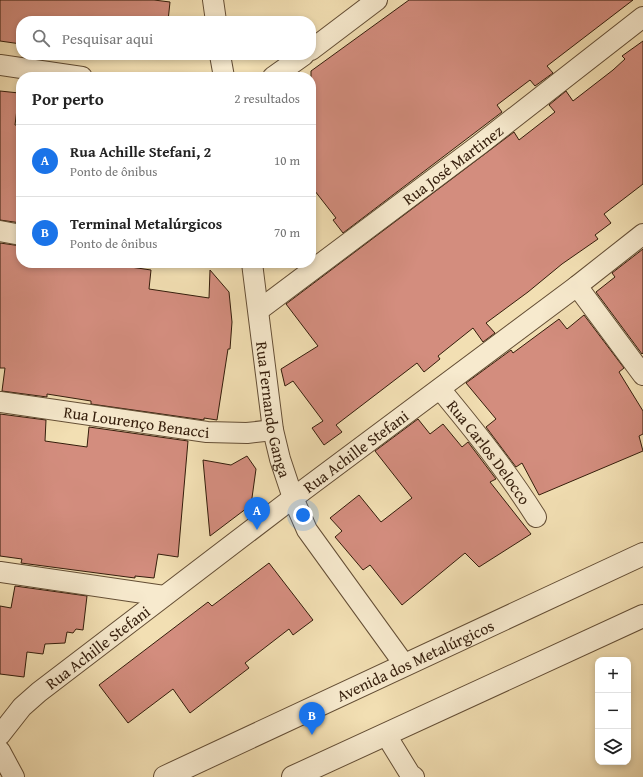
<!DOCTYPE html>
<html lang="pt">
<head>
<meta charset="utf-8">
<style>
  body { margin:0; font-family:"Gentium Book Plus",serif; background:#f6f6f6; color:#222 }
  .controls { position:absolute; right:12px; bottom:12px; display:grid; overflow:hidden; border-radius:8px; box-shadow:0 2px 6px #0003 }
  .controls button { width:36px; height:36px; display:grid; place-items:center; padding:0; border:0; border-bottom:1px solid #e0e0e0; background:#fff; color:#222; font:20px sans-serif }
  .you { position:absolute; left:303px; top:515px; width:14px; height:14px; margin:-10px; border:3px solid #fff; border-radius:50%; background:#1a73e8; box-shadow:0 0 0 6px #1a73e833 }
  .badge { display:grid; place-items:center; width:26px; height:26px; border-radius:50%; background:#1a73e8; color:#fff; font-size:13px; font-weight:700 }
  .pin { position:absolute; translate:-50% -33px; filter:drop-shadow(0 1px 2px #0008) }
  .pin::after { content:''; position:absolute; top:21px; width:14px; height:12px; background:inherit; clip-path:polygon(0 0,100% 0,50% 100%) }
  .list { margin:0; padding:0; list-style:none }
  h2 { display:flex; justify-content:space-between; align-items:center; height:52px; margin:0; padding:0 16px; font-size:17px }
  h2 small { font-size:13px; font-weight:400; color:#767676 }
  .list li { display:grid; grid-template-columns:26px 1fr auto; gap:12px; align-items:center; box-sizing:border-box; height:72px; padding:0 16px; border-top:1px solid #e0e0e0 }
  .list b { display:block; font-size:15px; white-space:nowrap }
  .list p { margin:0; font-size:13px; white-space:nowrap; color:#767676 }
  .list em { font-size:13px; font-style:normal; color:#767676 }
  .icon { flex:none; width:22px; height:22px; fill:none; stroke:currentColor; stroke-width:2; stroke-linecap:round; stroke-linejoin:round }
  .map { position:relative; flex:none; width:643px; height:777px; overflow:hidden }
  .search { position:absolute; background:#fff; box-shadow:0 2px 6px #0003; left:16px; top:16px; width:300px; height:44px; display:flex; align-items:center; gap:10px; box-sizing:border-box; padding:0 14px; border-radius:16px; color:#767676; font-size:15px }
  .panel { position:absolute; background:#fff; box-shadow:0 2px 6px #0003; left:16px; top:72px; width:300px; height:196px; border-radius:16px }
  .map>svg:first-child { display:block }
  .building { fill:#d38d7e; stroke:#341d0b }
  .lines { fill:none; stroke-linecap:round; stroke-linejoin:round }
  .minor-casing { stroke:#644e35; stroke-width:22 }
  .tertiary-casing { stroke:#644e35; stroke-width:24 }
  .minor { stroke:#f7eace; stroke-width:20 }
  .tertiary { stroke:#f7eace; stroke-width:22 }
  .labels { text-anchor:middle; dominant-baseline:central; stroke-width:4; stroke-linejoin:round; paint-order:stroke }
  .street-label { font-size:16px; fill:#341d0b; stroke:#f7eace }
</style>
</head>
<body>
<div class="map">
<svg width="643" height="777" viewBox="0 0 643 777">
  <rect width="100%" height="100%" fill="#f2dfb3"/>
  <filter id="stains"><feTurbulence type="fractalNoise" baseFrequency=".005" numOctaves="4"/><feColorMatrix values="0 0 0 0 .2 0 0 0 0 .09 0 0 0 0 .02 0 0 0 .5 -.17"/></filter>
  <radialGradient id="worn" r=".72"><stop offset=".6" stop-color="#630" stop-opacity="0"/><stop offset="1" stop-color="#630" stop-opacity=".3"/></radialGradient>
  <g class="building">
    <path d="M 0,0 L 154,0 L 170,2 L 168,21 L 21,21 L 21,44 L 0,41 Z"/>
    <path d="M 409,0 L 633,0 L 547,66 L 553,73 L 535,86 L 530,80 L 497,105 L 502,112 L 343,233 L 333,220 L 336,218 L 311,186 L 311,71 Z"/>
    <path d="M 643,41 L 643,184 L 604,214 L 611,223 L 595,235 L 598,239 L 562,264 L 528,292 L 486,323 L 495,333 L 483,342 L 473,328 L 438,356 L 440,359 L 424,372 L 417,363 L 336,425 L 342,432 L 324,445 L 312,428 L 323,421 L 293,381 L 285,386 L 281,369 L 318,346 L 286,304 L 514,132 L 519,140 L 555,112 L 549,105 L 566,91 L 573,101 L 613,70 L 625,59 L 622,56 Z"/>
    <path d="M 0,91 L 19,93 L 15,125 L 21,126 L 21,223 L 0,220 Z"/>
    <path d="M 0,243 L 21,246 L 21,263 L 103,263 L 151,270 L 149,289 L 209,298 L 210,270 L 229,292 L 232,322 L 230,349 L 228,349 L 217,420 L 204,418 L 204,420 L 91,404 L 91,401 L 47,394 L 47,397 L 2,391 L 5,368 L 0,368 Z"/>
    <path d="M 643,249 L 643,353 L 642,354 L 596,292 L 615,277 L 612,273 Z"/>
    <path d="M 584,315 L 624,368 L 619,372 L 643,411 L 643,434 L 639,436 L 643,451 L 539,495 L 522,463 L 516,467 L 486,427 L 496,419 L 466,383 L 511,350 L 513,353 L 559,319 L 567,329 Z"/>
    <path d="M 0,414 L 46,420 L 45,441 L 87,447 L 89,427 L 188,441 L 178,557 L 158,554 L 154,578 L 135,576 L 135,578 L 21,563 L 22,559 L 0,556 Z"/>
    <path d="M 418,419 L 430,434 L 443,424 L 462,447 L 468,442 L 496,479 L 490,482 L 531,534 L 479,567 L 465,553 L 402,605 L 370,565 L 363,570 L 335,537 L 342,531 L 330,518 L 359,495 L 381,522 L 412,498 L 375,451 Z"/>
    <path d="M 247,456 L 256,469 L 251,505 L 210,536 L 203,460 L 231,465 Z"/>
    <path d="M 269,563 L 313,620 L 293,635 L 289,629 L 245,663 L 249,668 L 190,713 L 173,689 L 128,723 L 99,685 L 208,602 L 212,606 Z"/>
    <path d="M 15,586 L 87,596 L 83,630 L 76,629 L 73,633 L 67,632 L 65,643 L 45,644 L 43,654 L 27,652 L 24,677 L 0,674 L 0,606 L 11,608 Z"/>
  </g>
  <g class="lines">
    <defs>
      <g id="minor">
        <path d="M 213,0 L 216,21"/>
        <path d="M 311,50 L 377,0"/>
        <path d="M 220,55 L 224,77"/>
        <path d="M 0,65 L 82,77"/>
        <path d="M 273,77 L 304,55"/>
        <path d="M 0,231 L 21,235"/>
        <path id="s1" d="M 252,263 L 273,430 L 280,459 L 293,498 L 307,530 L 404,664"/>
        <path d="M 577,286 L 643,375"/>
        <path id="s2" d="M 259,310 L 479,145 L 643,17"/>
        <path id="s3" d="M 440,389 C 474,430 507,471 536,517"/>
        <path id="s4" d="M 0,402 L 207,432 L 247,433 L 273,430"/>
        <path d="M 0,572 L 164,596"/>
        <path id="s5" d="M 0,735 L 22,707 L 39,692 L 293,498 L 577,286 L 643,234"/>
        <path d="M 386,735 L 410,774 L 414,777"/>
        <path d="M 0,751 L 14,777"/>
      </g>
      <g id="tertiary">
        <path id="s6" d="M 165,777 L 643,554"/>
        <path d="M 293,777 L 643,616"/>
      </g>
    </defs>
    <use href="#minor" class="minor-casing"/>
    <use href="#tertiary" class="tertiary-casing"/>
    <use href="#minor" class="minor"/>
    <use href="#tertiary" class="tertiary"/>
  </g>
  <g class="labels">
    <g class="street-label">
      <text stroke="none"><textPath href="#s2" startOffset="242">Rua José Martinez</textPath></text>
      <text stroke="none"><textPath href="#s1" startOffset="148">Rua Fernando Ganga</textPath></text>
      <text stroke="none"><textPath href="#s4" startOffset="138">Rua Lourenço Benacci</textPath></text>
      <text stroke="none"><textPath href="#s5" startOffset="456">Rua Achille Stefani</textPath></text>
      <text stroke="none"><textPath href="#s3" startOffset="80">Rua Carlos Delocco</textPath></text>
      <text stroke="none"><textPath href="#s5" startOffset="132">Rua Achille Stefani</textPath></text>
      <text stroke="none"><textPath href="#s6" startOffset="276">Avenida dos Metalúrgicos</textPath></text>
    </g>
  </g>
  <rect width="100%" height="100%" filter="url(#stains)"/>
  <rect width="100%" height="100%" fill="url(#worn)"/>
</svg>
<div class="controls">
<button>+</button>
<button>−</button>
<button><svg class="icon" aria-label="layers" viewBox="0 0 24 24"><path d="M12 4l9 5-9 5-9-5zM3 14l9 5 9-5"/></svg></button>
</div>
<div class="you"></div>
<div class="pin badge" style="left:257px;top:530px">A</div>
<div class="pin badge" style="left:312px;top:735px">B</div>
<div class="search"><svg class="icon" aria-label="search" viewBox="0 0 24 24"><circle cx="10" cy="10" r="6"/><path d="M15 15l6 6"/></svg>Pesquisar aqui</div>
<section class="panel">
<h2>Por perto<small>2 resultados</small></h2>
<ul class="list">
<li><span class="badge">A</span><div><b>Rua Achille Stefani, 2</b><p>Ponto de ônibus</p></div><em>10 m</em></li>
<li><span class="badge">B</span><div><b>Terminal Metalúrgicos</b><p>Ponto de ônibus</p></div><em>70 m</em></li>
</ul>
</section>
</div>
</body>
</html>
